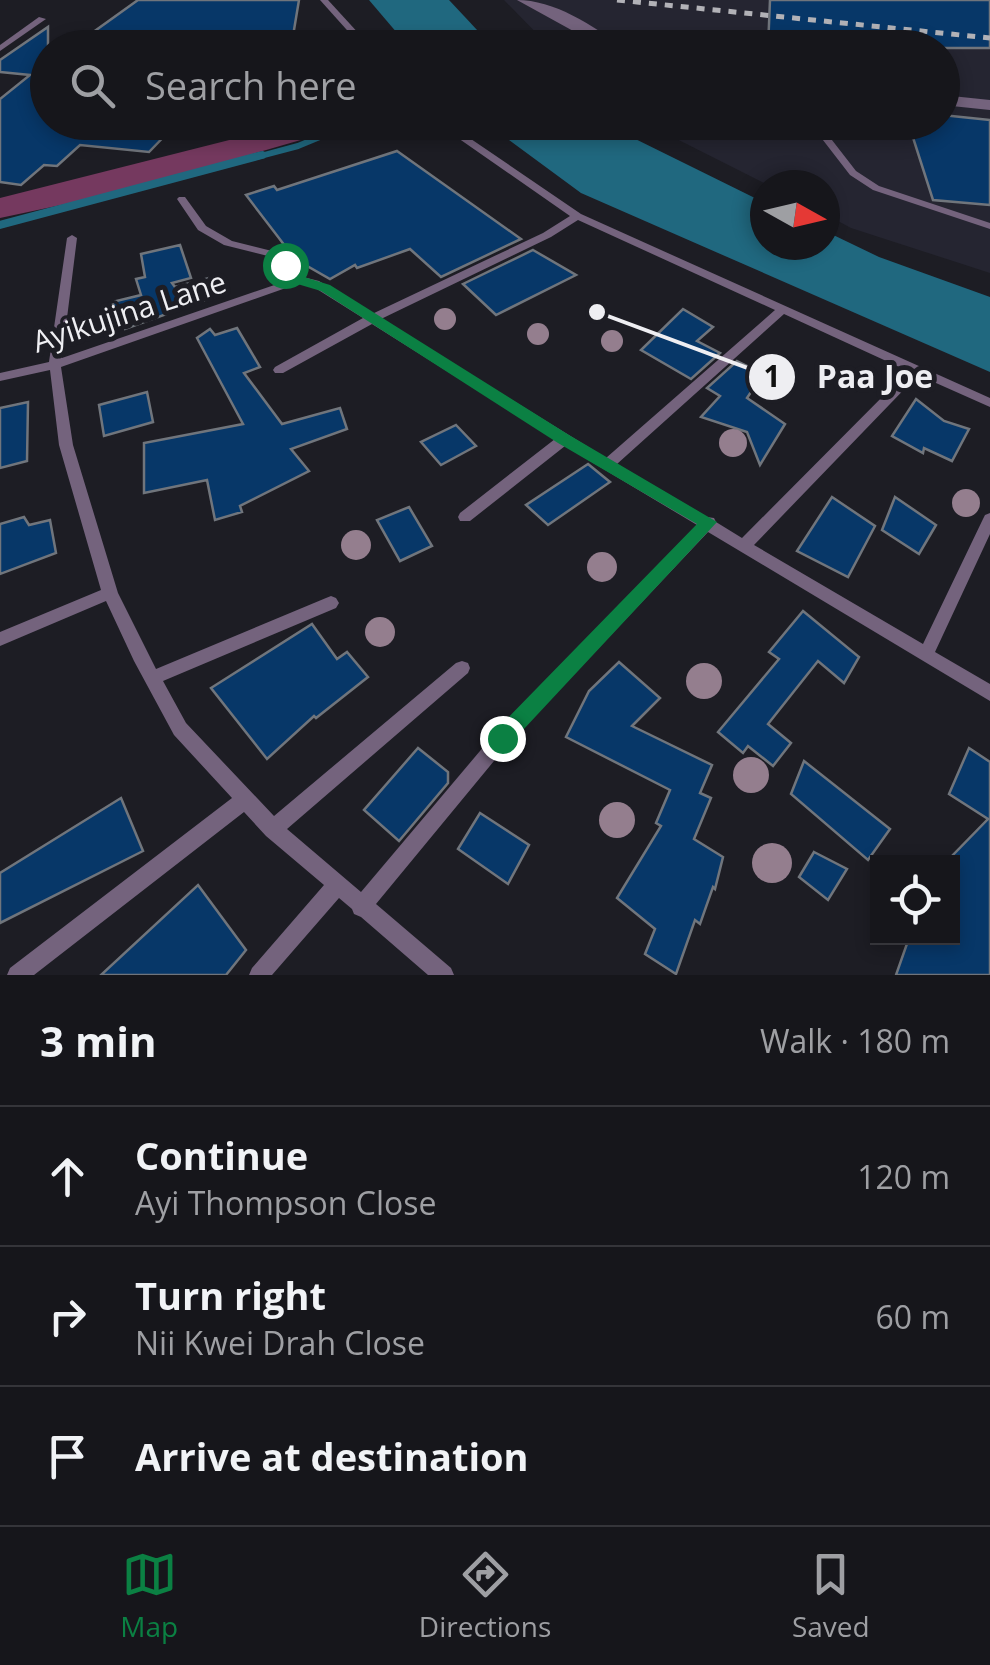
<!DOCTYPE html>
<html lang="en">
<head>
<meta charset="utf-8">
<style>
  body { margin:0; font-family:"Open Sans",sans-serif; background:#1f1f24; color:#f1f3f6 }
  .controls { position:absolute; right:30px; bottom:30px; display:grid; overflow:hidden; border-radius:0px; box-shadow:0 5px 15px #0003 }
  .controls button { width:90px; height:90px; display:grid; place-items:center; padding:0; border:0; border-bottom:2px solid #35353a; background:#16161b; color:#f1f3f6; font:50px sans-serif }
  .compass { position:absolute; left:750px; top:170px; width:90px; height:90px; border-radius:50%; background:#16161b; box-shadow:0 5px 15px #0003; rotate:98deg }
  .stop { position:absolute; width:30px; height:30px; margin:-22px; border:8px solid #0b8043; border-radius:50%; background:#fff }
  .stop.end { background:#0b8043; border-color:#fff; box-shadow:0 2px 10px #0008 }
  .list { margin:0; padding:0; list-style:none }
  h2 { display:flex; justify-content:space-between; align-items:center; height:130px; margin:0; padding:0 40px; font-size:42px }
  h2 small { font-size:32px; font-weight:400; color:#9e9fa3 }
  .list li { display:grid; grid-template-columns:65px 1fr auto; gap:30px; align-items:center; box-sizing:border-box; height:140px; padding:0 40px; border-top:2px solid #35353a }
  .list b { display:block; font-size:38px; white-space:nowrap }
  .list p { margin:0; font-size:32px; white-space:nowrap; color:#9e9fa3 }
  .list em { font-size:32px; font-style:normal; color:#9e9fa3 }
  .icon { flex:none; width:55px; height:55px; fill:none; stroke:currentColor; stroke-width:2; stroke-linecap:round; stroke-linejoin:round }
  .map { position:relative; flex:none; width:990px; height:975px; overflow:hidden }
  .search { position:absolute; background:#16161b; box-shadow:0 5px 15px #0003; left:30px; right:30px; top:30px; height:110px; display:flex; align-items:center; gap:25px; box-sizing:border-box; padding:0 35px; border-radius:55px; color:#9e9fa3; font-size:38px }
  .sheet { height:550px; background:#16161b }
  nav { display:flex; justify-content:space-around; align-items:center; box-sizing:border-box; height:140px; border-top:2px solid #35353a; background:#16161b; font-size:28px; color:#9e9fa3 }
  nav a { display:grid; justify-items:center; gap:5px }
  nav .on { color:#0b8043 }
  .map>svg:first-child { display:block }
  .built { fill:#252531 }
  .forest { fill:#75395f }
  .water { fill:#20687f }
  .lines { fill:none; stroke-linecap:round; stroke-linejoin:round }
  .stream-far1 { stroke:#20687f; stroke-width:6 }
  .stream { stroke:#20687f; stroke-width:8 }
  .building { fill:#073768; stroke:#70757c; stroke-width:2.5 }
  .service { fill:#74637d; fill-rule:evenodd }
  .minor { fill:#74637d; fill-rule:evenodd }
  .rail { stroke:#b2b2b7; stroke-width:5; stroke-dasharray:8 8; stroke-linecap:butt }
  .tree { fill:#947e8e }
  .route { fill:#0b8043 }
  .labels { text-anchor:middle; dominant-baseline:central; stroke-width:10; stroke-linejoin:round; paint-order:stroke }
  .street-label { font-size:30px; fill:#eeeef2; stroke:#1d1d24 }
  .leader { fill:none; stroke:#eeeef2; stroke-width:4 }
  .callout-dot { fill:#eeeef2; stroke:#1d1d24; stroke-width:4 }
  .mark-label { font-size:30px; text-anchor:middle; font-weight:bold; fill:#111 }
  .callout-label { font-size:32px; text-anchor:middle; font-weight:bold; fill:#eeeef2; stroke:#1d1d24; stroke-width:10; stroke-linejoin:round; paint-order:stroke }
</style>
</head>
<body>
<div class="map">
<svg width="990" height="975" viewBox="0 0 990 975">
  <rect width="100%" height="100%" fill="#1d1d24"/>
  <path class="built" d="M 504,0 L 990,0 L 990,273 L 851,228 L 825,214 L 825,185 L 768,185 L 645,123 L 942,122 L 942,48 L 550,47 Z"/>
  <path class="forest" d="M 296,123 L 345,123 L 318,135 L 122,192 L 0,218 L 0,198 Z"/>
  <g class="water">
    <path d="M 369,0 L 449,0 L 493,47 L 409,47 Z"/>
    <path d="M 486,123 L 603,123 L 765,203 L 765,245 L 825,245 L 825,231 L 879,257 L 990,297 L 990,372 L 581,193 Z"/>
  </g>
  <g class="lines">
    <path class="stream-far1" d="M 253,158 L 298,146 L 356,122"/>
    <path class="stream" d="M 0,225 L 262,155"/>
  </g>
  <g class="building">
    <path d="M 138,0 L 299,0 L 291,48 L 208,48 L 157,41 L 149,47 L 85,38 Z"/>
    <path d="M 770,0 L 990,0 L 990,48 L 768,48 Z"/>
    <path d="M 48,27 L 48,122 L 178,122 L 149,152 L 80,145 L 57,166 L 44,165 L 21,185 L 0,182 L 0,99 L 30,75 L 0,72 L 0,60 Z"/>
    <path d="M 942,115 L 990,120 L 990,205 L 933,200 L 908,122 L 942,122 Z"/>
    <path d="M 397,151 L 521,239 L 441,277 L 410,249 L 357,268 L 355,265 L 330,279 L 295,259 L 246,195 L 274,186 L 277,190 Z"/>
    <path d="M 180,245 L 191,278 L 172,283 L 175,287 L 209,278 L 214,297 L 125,329 L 112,302 L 141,295 L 136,279 L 145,277 L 141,254 Z"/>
    <path d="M 533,250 L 576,275 L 496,315 L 463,284 Z"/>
    <path d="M 683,309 L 713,327 L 697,341 L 720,353 L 691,379 L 641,350 Z"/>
    <path d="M 237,328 L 260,367 L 244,373 L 282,424 L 340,408 L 347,429 L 291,449 L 309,471 L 240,506 L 242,512 L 215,520 L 207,480 L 144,493 L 144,443 L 243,424 L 197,338 L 210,329 L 215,335 Z"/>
    <path d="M 737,361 L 763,374 L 747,398 L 785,424 L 760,465 L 747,432 L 701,417 L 720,396 L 707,388 Z"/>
    <path d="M 147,392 L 153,422 L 104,436 L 99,405 Z"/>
    <path d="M 916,399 L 944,421 L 969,429 L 952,461 L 924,448 L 923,453 L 892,436 Z"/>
    <path d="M 28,402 L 27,461 L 0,468 L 0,408 Z"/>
    <path d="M 456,425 L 476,446 L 441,465 L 421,442 Z"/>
    <path d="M 588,464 L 610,482 L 548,525 L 526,505 Z"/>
    <path d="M 832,497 L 875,526 L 848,577 L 797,551 Z"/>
    <path d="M 895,497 L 936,525 L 919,554 L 882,530 Z"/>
    <path d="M 409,507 L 432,546 L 400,561 L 377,520 Z"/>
    <path d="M 24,517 L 29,525 L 50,520 L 56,553 L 0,574 L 0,524 Z"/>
    <path d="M 803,611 L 859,657 L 844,683 L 818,661 L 768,724 L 791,743 L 773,766 L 748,746 L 743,753 L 718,732 L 779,659 L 769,652 Z"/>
    <path d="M 312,624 L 337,659 L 347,652 L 368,677 L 316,718 L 314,716 L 267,759 L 211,688 Z"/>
    <path d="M 619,662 L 660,698 L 632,726 L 712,765 L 700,793 L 711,798 L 694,839 L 723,857 L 715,889 L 713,887 L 700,924 L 695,920 L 676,974 L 645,954 L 655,929 L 617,898 L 661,826 L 656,823 L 670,790 L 566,737 L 589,691 Z"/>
    <path d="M 418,748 L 448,772 L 448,783 L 399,841 L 364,810 Z"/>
    <path d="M 969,748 L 990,762 L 990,975 L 896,975 L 909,938 L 952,938 L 952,856 L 988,819 L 949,794 Z"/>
    <path d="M 804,761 L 890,829 L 868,860 L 791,794 Z"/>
    <path d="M 121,798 L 143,851 L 0,923 L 0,873 Z"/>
    <path d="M 480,813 L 529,845 L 508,884 L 458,849 Z"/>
    <path d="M 814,852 L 847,869 L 828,900 L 799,877 Z"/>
    <path d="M 198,885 L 246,950 L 226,975 L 101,975 Z"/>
  </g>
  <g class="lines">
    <g class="service">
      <path d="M 320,0 L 328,0 L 372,48 L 363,48 Z"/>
      <path d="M 39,17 L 46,19 L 0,51 L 0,45 Z"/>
      <path d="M 435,122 L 446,122 L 581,214 L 990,398 L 990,407 L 918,375 L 754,545 L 923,644 L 983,519 L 985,515 L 990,513 L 990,534 L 935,652 L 990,684 L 990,701 L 708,532 L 508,744 L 376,904 L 451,968 L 454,975 L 428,975 L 361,917 L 354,914 L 352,909 L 339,898 L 272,975 L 249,975 L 252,968 L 324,885 L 266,836 L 244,812 L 34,975 L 7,975 L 10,968 L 232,798 L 174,735 L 134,661 L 106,601 L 0,646 L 0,632 L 101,590 L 59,445 L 50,370 L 0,381 L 0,373 L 49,362 L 67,238 L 72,235 L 77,238 L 62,358 L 292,279 L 268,256 L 224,245 L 198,230 L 177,199 L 179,197 L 185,197 L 206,226 L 232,241 L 276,252 L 303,277 L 319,281 L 372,314 L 543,233 L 570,216 ZM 578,220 L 775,310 L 606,458 L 381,319 L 551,237 ZM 300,283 L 312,286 L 363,318 L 275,367 L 273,370 L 275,373 L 283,373 L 372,324 L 555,439 L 460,513 L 458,517 L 460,521 L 470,521 L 565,446 L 697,525 L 496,732 L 361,892 L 287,829 L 468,673 L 470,668 L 468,663 L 462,661 L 456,663 L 274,816 L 186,723 L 163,681 L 336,608 L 339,603 L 336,598 L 331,596 L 326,598 L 156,669 L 118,593 L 73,445 L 61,367 ZM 784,314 L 908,371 L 742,538 L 716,522 L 714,518 L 707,517 L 617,464 Z"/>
      <path d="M 809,122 L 818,122 L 856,171 L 879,186 L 990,223 L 990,229 L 873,190 L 850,175 Z"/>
    </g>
    <g class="minor">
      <path d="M 517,0 C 553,0 594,25 622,48 L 604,48 Z"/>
      <path d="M 942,95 L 990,100 L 990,110 L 942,105 Z"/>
    </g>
    <path class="rail" d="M 617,0 L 990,38"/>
  </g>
  <g class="tree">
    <circle cx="445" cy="319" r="11"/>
    <circle cx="538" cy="334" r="11"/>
    <circle cx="612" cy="341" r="11"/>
    <circle cx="733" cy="443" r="14"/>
    <circle cx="966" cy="503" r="14"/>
    <circle cx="356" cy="545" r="15"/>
    <circle cx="602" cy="567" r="15"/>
    <circle cx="380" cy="632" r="15"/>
    <circle cx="704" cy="681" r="18"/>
    <circle cx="751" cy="775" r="18"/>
    <circle cx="617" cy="820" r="18"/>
    <circle cx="772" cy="863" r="20"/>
  </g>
  <path class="route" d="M 281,263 L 289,263 L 304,277 L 330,285 L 569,435 L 717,522 L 509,745 L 495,745 L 495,731 L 697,524 L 558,443 L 321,291 L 294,283 L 281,268 Z"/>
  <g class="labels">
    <g class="street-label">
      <text transform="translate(129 311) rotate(-18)">Ayikujina Lane</text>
    </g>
  </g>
  <path class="leader" d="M597 312L772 377"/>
  <g class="callout-dot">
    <circle cx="597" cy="312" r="10"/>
    <circle cx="772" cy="377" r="25"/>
  </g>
  <g class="mark-label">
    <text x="772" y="387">1</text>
  </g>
  <g class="callout-label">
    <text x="875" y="388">Paa Joe</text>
  </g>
</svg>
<div class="controls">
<button><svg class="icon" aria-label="locate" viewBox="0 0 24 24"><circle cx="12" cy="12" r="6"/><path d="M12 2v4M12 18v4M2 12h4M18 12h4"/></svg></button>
</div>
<svg class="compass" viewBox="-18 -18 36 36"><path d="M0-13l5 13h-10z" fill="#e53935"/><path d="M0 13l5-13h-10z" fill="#9e9fa3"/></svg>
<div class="stop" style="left:285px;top:265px"></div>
<div class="stop end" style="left:502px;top:738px"></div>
<div class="search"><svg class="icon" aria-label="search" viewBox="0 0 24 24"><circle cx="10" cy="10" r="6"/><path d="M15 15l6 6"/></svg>Search here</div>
</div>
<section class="sheet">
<h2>3 min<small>Walk · 180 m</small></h2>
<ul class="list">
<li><svg class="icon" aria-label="ahead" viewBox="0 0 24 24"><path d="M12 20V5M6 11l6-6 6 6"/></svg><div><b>Continue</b><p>Ayi Thompson Close</p></div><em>120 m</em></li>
<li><svg class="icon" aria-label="right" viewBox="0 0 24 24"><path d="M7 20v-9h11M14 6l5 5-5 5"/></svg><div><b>Turn right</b><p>Nii Kwei Drah Close</p></div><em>60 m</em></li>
<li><svg class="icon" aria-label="arrive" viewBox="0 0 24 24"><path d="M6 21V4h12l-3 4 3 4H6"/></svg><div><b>Arrive at destination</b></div></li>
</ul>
</section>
<nav>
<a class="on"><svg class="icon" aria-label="map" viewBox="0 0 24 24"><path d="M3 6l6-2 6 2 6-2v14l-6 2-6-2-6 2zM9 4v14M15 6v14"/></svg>Map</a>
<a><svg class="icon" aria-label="directions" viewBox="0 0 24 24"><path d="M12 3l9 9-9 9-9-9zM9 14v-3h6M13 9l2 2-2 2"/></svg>Directions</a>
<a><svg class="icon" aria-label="saved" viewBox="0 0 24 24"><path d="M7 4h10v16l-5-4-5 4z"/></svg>Saved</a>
</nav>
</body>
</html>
